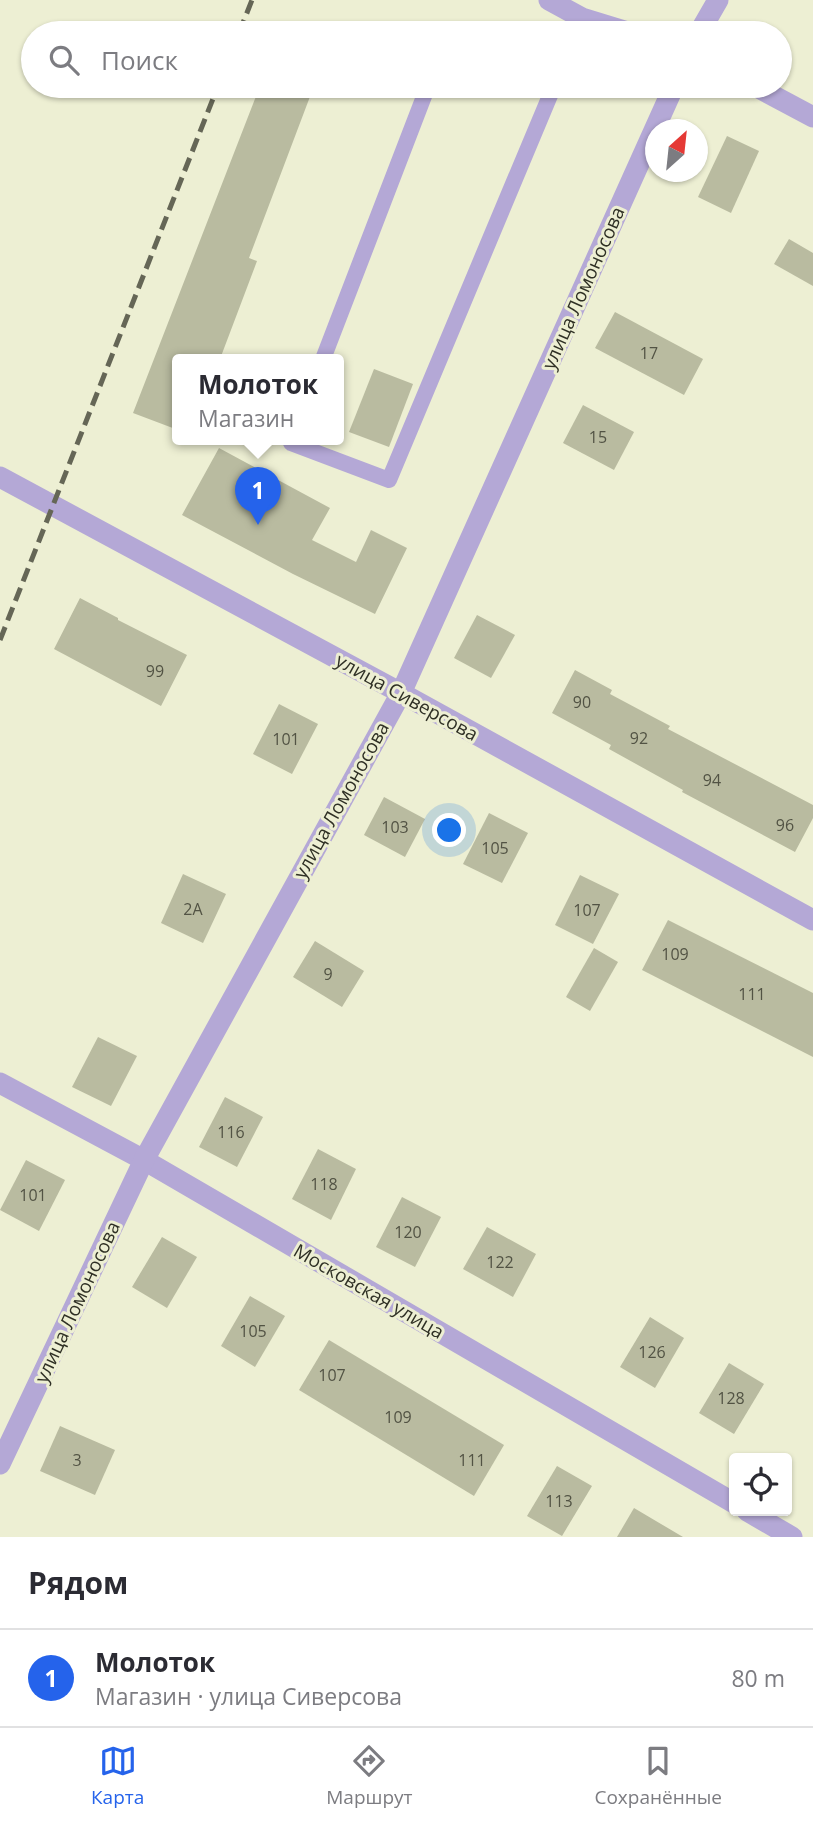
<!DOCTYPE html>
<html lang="ru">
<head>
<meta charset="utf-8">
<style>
  body { margin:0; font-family:"Open Sans",sans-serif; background:#f7f7f7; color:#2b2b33 }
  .controls { position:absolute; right:21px; bottom:21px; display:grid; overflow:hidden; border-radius:7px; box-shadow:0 2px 5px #0004 }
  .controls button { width:63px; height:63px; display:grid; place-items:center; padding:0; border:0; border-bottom:2px solid #e1e1e2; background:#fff; color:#2b2b33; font:35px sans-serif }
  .compass { position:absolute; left:645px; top:119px; width:63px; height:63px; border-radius:50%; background:#fff; box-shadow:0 2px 5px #0004; rotate:27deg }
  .you { position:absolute; left:450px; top:831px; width:24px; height:24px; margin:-18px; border:5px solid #fff; border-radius:50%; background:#1a73e8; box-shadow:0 0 0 10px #1a73e833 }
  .badge { display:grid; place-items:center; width:46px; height:46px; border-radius:50%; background:#2563eb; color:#fff; font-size:23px; font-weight:700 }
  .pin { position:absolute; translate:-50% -58px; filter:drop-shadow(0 2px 4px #0008) }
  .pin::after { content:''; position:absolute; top:37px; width:24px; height:21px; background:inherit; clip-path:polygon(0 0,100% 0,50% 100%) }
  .popup { position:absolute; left:172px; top:354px; width:172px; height:91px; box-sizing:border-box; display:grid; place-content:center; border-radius:7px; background:#fff; filter:drop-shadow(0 2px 5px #0005); font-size:23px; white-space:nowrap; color:#7c7c81 }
  .popup b { font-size:26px; color:#2b2b33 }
  .popup::after { content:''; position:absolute; left:50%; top:100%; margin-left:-14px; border:14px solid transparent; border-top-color:#fff }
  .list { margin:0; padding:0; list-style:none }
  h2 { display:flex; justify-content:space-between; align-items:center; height:91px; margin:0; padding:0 28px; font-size:30px }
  h2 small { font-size:23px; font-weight:400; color:#7c7c81 }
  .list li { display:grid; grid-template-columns:46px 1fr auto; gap:21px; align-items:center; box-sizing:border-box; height:98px; padding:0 28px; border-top:2px solid #e1e1e2 }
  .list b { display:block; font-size:26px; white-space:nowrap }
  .list p { margin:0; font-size:23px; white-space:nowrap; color:#7c7c81 }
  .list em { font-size:23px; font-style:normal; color:#7c7c81 }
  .icon { flex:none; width:38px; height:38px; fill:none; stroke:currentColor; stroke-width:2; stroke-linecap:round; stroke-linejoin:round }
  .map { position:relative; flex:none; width:813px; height:1537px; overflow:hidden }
  .search { position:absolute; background:#fff; box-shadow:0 2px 5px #0004; left:21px; right:21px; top:21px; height:77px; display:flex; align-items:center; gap:18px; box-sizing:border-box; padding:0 24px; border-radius:38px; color:#7c7c81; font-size:26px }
  .sheet { height:189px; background:#fff }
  nav { display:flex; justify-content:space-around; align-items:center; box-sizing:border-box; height:98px; border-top:2px solid #e1e1e2; background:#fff; font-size:19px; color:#7c7c81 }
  nav a { display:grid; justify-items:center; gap:4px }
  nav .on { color:#2563eb }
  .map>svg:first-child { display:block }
  .building { fill:#b9bba0 }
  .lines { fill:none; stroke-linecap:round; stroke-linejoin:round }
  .service { stroke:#b4a8d6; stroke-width:16 }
  .minor { stroke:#b4a8d6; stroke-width:21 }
  .tertiary { stroke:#b4a8d6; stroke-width:21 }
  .rail { stroke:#656656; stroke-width:5; stroke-dasharray:14 7; stroke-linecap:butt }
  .labels { text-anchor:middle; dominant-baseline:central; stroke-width:6; stroke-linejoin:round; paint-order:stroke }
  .number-label { font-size:16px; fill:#525344 }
  .street-label { font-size:19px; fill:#2f3025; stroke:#edefd3 }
</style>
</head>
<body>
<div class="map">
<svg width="813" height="1537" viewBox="0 0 813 1537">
  <rect width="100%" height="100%" fill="#edefd3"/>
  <g class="building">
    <path d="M 260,86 L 314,86 L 249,258 L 257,261 L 220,359 L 178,359 L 178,430 L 133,413 Z"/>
    <path d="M 727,136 L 759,151 L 731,213 L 698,197 Z"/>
    <path d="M 789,239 L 813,253 L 813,286 L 774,264 Z"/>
    <path d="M 615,312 L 703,359 L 684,395 L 595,348 Z"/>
    <path d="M 374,369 L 413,384 L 389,447 L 349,432 Z"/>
    <path d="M 583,405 L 634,432 L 614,470 L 563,443 Z"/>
    <path d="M 219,448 L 330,508 L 312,540 L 356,562 L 371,530 L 407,548 L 375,614 L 293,574 L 182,515 Z"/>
    <path d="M 80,598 L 118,618 L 118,620 L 187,655 L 161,706 L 54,649 Z"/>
    <path d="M 477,615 L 515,635 L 491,678 L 454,658 Z"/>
    <path d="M 575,670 L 612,690 L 610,694 L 670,726 L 668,729 L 813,805 L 813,818 L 795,852 L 682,792 L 683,790 L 609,749 L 611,745 L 552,713 Z"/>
    <path d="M 279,704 L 318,724 L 292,774 L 253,754 Z"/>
    <path d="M 384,797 L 425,819 L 405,857 L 364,835 Z"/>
    <path d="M 489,813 L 528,833 L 502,883 L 463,864 Z"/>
    <path d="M 183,874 L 226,894 L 203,943 L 161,923 Z"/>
    <path d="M 580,875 L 619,894 L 593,944 L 555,925 Z"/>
    <path d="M 668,920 L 813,993 L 813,1057 L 642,970 Z"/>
    <path d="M 315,941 L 364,971 L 342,1007 L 293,977 Z"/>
    <path d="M 594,948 L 618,962 L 590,1011 L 566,997 Z"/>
    <path d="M 98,1037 L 137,1056 L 111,1106 L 72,1087 Z"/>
    <path d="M 225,1097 L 263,1117 L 237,1167 L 199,1147 Z"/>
    <path d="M 318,1149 L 356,1169 L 331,1220 L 292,1199 Z"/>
    <path d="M 26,1160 L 65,1180 L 39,1231 L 0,1210 Z"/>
    <path d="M 402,1197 L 441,1217 L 415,1267 L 376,1247 Z"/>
    <path d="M 487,1227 L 536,1254 L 513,1297 L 463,1269 Z"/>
    <path d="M 162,1237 L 197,1257 L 167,1308 L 132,1287 Z"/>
    <path d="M 250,1296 L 285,1316 L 255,1367 L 221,1346 Z"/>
    <path d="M 650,1317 L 684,1338 L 655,1388 L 620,1367 Z"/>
    <path d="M 329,1340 L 504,1445 L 474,1496 L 299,1390 Z"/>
    <path d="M 729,1363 L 764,1384 L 734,1434 L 699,1413 Z"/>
    <path d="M 60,1426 L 115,1450 L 95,1495 L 40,1471 Z"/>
    <path d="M 557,1466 L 592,1486 L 562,1536 L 527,1516 Z"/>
    <path d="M 634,1508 L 683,1537 L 617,1537 Z"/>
  </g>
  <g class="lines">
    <g class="service">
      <path d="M 576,33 L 582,18"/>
      <path d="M 323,359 L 428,86"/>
      <path d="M 293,439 L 291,443 L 389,480 L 554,86"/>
    </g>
    <g class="minor">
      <path d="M 549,0 L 582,18 L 631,33"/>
      <path d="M 699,33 L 718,0"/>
      <path d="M 755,86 L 813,117"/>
      <path d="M 0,1083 L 144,1160 L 734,1503"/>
      <path d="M 0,1464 L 144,1160 L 401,693 L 674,86"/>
      <path d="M 747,1511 L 792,1537"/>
    </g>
    <path class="tertiary" d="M 0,477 L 401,693 L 813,920"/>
    <g class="rail">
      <path d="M 239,33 L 252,0"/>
      <path d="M 0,640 L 218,86"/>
    </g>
  </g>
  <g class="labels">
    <g class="number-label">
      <text x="649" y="353">17</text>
      <text x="598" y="437">15</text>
      <text x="155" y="671">99</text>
      <text x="582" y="702">90</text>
      <text x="639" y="738">92</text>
      <text x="286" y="739">101</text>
      <text x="712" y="780">94</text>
      <text x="785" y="825">96</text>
      <text x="395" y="827">103</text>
      <text x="495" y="848">105</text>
      <text x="193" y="909">2А</text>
      <text x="587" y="910">107</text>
      <text x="675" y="954">109</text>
      <text x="328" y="974">9</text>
      <text x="752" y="994">111</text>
      <text x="231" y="1132">116</text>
      <text x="324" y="1184">118</text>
      <text x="33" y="1195">101</text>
      <text x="408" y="1232">120</text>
      <text x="500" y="1262">122</text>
      <text x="253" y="1331">105</text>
      <text x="652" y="1352">126</text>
      <text x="332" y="1375">107</text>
      <text x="731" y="1398">128</text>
      <text x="398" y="1417">109</text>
      <text x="77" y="1460">3</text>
      <text x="472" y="1460">111</text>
      <text x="559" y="1501">113</text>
    </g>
    <g class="street-label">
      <text transform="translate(583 288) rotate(-66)">улица Ломоносова</text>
      <text transform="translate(407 697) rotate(29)">улица Сиверсова</text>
      <text transform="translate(341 800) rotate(-61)">улица Ломоносова</text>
      <text transform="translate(369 1291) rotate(30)">Московская улица</text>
      <text transform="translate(77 1302) rotate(-65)">улица Ломоносова</text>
    </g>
  </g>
</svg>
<div class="controls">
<button><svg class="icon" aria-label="locate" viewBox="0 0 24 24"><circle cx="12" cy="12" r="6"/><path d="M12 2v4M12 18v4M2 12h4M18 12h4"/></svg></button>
</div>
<svg class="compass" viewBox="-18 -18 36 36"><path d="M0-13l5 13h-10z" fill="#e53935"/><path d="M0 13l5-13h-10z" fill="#7c7c81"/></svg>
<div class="you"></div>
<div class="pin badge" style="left:258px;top:525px">1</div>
<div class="popup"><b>Молоток</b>Магазин</div>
<div class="search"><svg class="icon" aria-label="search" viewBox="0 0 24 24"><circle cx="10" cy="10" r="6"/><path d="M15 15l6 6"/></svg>Поиск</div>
</div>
<section class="sheet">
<h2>Рядом<small></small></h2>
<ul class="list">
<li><span class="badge">1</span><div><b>Молоток</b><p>Магазин · улица Сиверсова</p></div><em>80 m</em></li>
</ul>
</section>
<nav>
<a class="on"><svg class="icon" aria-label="map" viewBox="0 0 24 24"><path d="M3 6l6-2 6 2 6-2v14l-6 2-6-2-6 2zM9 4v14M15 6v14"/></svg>Карта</a>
<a><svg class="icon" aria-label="directions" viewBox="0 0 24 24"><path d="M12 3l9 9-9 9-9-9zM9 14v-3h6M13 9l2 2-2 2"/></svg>Маршрут</a>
<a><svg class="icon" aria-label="saved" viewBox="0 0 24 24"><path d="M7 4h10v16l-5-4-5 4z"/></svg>Сохранённые</a>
</nav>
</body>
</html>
